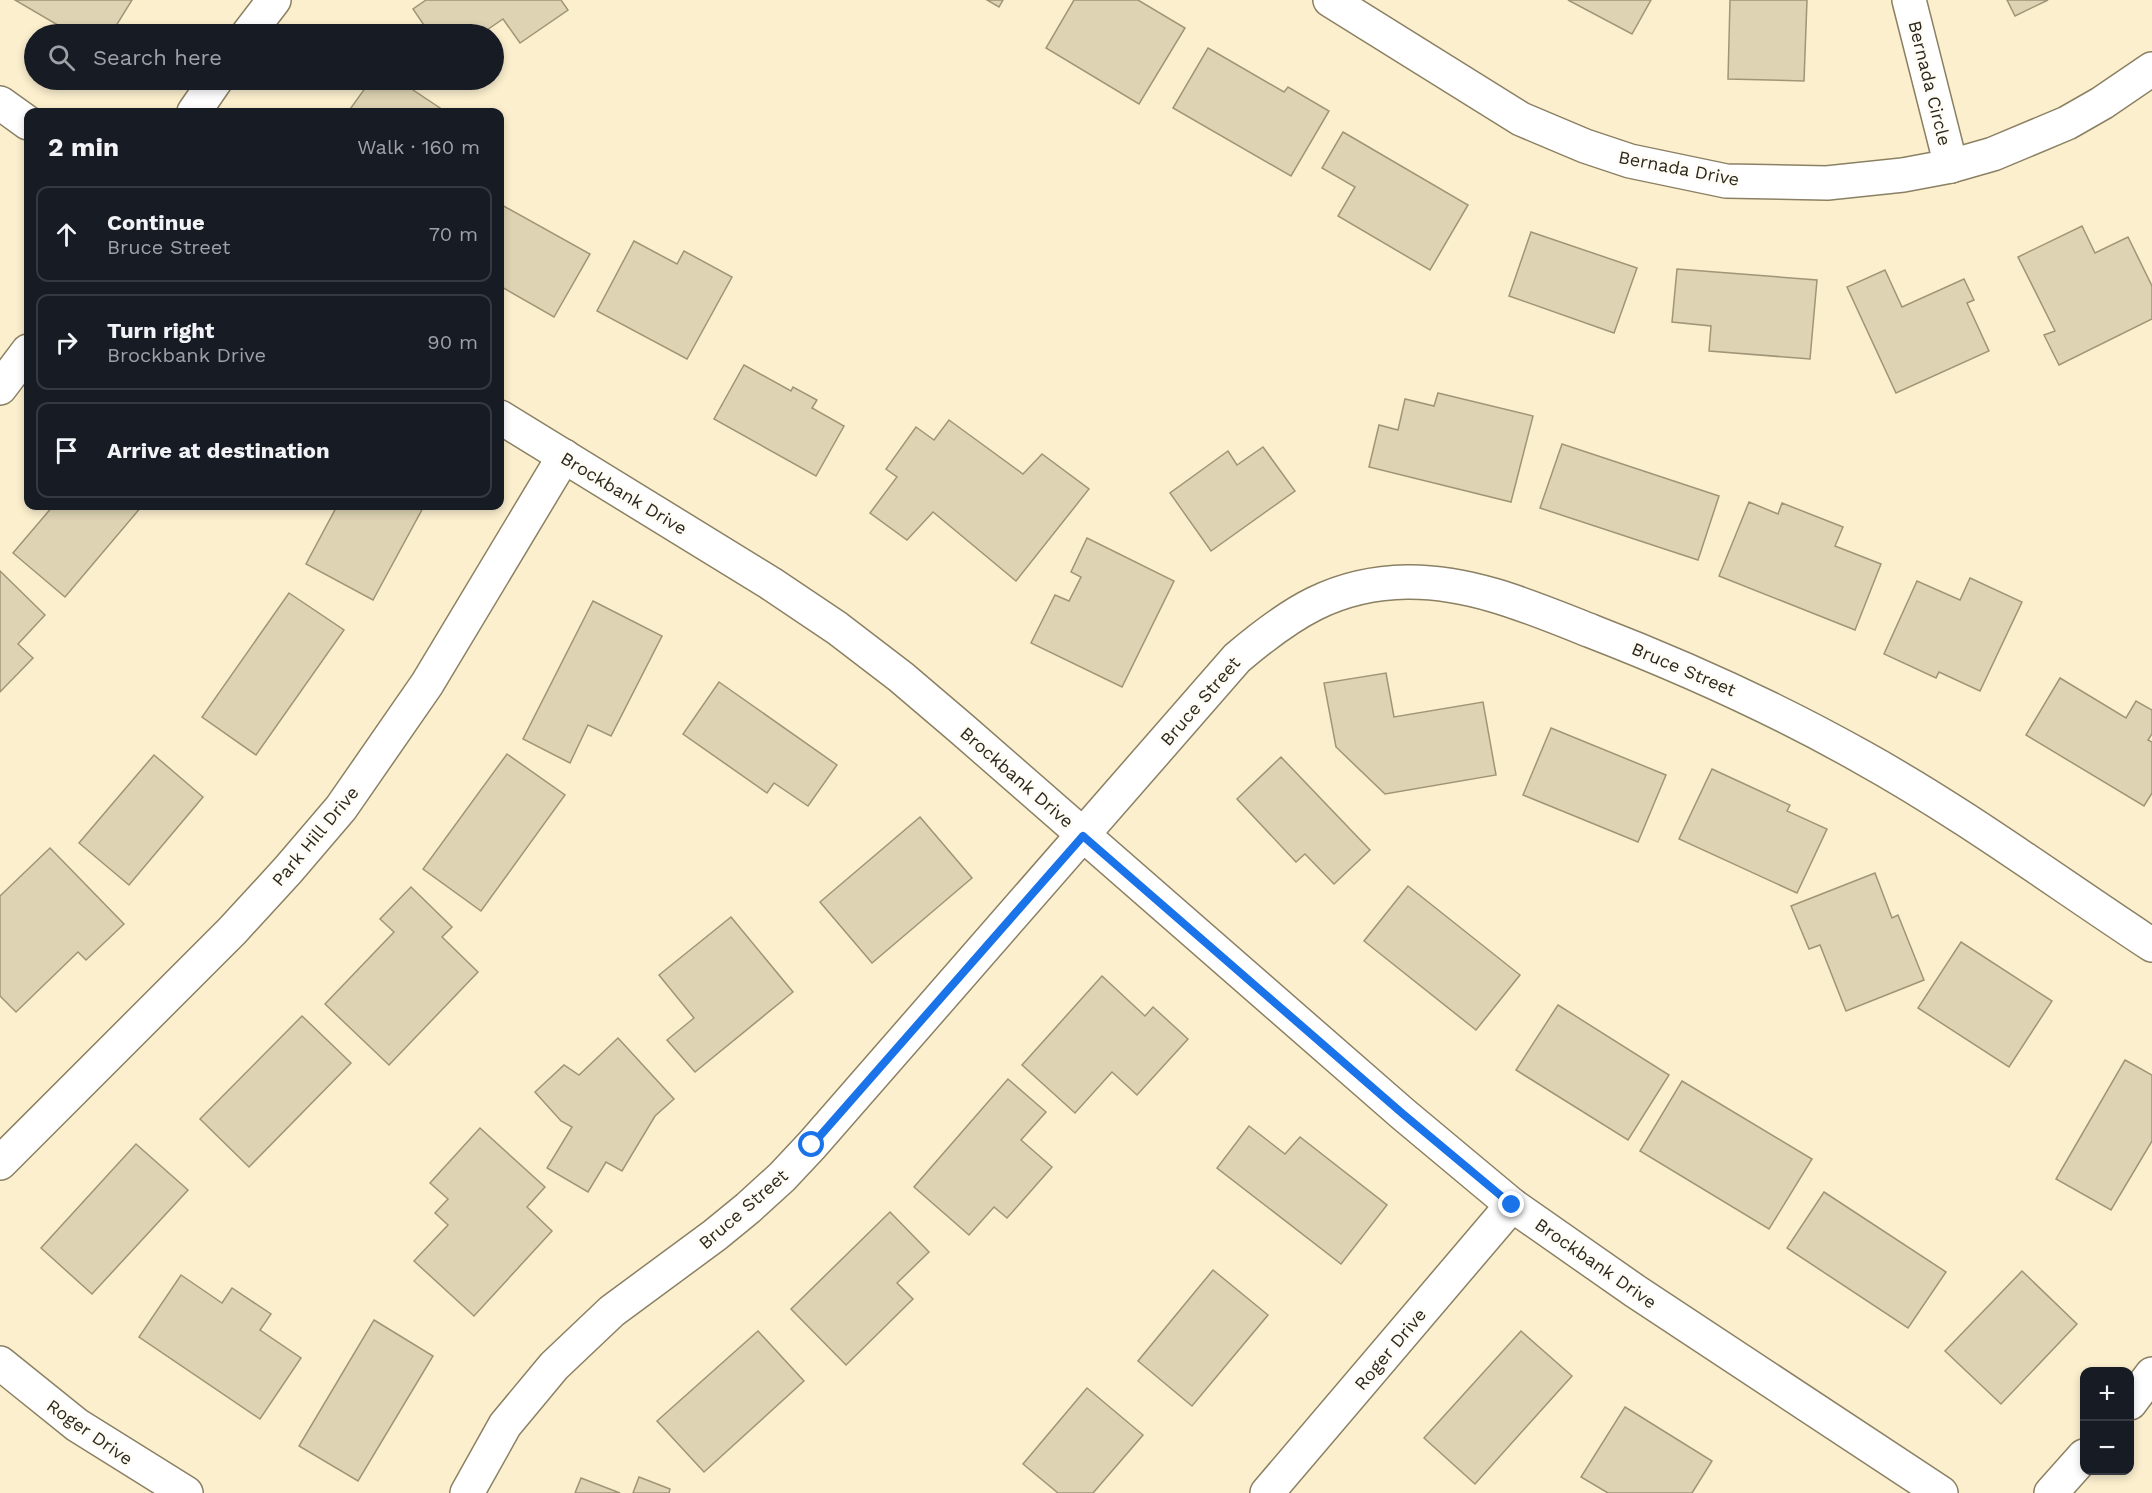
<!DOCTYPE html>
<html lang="en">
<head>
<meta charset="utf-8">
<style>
  body { margin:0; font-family:"Work Sans",sans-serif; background:#20242c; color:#f1f3f6 }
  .controls { position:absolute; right:18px; bottom:18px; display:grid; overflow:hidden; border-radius:12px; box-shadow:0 3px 9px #0003 }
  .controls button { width:54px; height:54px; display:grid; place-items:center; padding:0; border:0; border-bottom:2px solid #363941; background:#171b24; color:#f1f3f6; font:30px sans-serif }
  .stop { position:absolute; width:18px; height:18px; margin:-14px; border:4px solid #1a73e8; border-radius:50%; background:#fff }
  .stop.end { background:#1a73e8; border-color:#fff; box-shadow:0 2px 6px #0008 }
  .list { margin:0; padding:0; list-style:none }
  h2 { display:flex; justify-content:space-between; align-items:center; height:78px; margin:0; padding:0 24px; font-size:26px }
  h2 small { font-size:20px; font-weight:400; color:#9ea1a6 }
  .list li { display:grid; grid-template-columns:39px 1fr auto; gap:18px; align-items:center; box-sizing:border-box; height:96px; margin:0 12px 12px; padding:0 12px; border:2px solid #363941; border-radius:12px }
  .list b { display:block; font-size:22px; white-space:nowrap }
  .list p { margin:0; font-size:20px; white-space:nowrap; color:#9ea1a6 }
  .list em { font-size:20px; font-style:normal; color:#9ea1a6 }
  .icon { flex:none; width:33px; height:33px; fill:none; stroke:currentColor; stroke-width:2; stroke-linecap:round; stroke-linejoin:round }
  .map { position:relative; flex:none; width:2152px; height:1493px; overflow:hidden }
  .search { position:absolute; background:#171b24; box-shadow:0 3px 9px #0003; left:24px; top:24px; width:480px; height:66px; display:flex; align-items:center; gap:15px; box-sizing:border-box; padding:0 21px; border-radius:33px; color:#9ea1a6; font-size:22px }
  .panel { position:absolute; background:#171b24; box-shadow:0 3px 9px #0003; left:24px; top:108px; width:480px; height:402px; border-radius:12px }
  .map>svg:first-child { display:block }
  .building { fill:#ded3b3; stroke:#a09577; stroke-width:1.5 }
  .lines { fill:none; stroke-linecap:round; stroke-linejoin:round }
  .minor-casing { stroke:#8b8063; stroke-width:36 }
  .minor { stroke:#fff; stroke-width:33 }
  .route { stroke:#1a73e8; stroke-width:8 }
  .labels { text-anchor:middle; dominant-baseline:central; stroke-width:5; stroke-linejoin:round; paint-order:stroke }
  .street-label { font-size:18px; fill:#2c281c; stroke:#fffcf6 }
</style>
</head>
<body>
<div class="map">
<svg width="2152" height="1493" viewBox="0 0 2152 1493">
  <rect width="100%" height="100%" fill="#fbefce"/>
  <g class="building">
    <path d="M 15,0 L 132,0 L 111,34 L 73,34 Z"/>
    <path d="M 426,0 L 561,0 L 568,10 L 520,43 L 503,19 L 481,34 L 430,34 L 413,9 Z"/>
    <path d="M 987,0 L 1003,0 L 999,7 Z"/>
    <path d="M 1074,0 L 1138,0 L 1185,28 L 1139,104 L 1046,48 Z"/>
    <path d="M 1568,0 L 1651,0 L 1632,34 Z"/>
    <path d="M 1730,0 L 1807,0 L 1804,81 L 1728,79 Z"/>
    <path d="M 2007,0 L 2048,0 L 2015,16 Z"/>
    <path d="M 1208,48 L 1284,92 L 1288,87 L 1329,111 L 1291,176 L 1173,108 Z"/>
    <path d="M 371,80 L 398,80 L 446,112 L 348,112 Z"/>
    <path d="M 1343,132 L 1468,205 L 1430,270 L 1338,216 L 1355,187 L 1322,168 Z"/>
    <path d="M 500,204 L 590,254 L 554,317 L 500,286 Z"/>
    <path d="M 2082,226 L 2095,253 L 2128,237 L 2152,286 L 2152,319 L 2059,365 L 2044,335 L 2055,331 L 2018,257 Z"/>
    <path d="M 1531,232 L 1637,268 L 1614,333 L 1509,296 Z"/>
    <path d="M 634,241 L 677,264 L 684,251 L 732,277 L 687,359 L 597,311 Z"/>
    <path d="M 1677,269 L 1817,280 L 1810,359 L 1709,351 L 1711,326 L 1672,322 Z"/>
    <path d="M 1885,270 L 1902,307 L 1964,279 L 1974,300 L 1967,303 L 1989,351 L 1896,393 L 1847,287 Z"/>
    <path d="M 744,365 L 791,391 L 793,387 L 817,400 L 812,408 L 844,426 L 816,476 L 714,419 Z"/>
    <path d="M 1438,393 L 1533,416 L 1511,502 L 1369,467 L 1379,425 L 1398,430 L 1405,399 L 1434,406 Z"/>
    <path d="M 949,420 L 1023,474 L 1042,454 L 1089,489 L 1016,581 L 933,512 L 907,540 L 870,513 L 897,477 L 886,469 L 916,427 L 934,440 Z"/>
    <path d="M 1562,444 L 1719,496 L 1698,560 L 1540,508 Z"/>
    <path d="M 1263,447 L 1295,491 L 1211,551 L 1170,493 L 1228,451 L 1237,465 Z"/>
    <path d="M 1749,502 L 1778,514 L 1782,503 L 1843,527 L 1835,546 L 1881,564 L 1855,630 L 1719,576 Z"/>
    <path d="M 53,506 L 142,506 L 65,597 L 13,553 Z"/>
    <path d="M 337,506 L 424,506 L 373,600 L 306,564 Z"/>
    <path d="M 1087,538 L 1174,581 L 1122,687 L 1031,643 L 1055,595 L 1069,601 L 1081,577 L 1071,572 Z"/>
    <path d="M 0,571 L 45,615 L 18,644 L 33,658 L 0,692 Z"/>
    <path d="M 1970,578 L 2022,602 L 1980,691 L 1939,672 L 1936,678 L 1884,654 L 1917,581 L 1960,600 Z"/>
    <path d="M 289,593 L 344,630 L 256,755 L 202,717 Z"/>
    <path d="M 593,601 L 662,636 L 611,736 L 588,725 L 570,763 L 523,739 Z"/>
    <path d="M 1386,673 L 1394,717 L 1483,702 L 1496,775 L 1385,794 L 1336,747 L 1324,683 Z"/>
    <path d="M 2060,678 L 2126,718 L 2136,701 L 2152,710 L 2152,734 L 2148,740 L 2152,742 L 2152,793 L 2144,806 L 2026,735 Z"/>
    <path d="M 719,682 L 837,765 L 808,806 L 774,783 L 767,793 L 683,734 Z"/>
    <path d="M 1551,728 L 1666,775 L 1638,842 L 1523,795 Z"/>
    <path d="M 507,754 L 565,795 L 481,911 L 423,869 Z"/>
    <path d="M 154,755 L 203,797 L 129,885 L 79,843 Z"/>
    <path d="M 1281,757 L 1370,850 L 1334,884 L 1305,854 L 1296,862 L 1237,799 Z"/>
    <path d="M 1712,769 L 1790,805 L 1787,811 L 1827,829 L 1797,893 L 1679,839 Z"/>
    <path d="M 920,817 L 972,878 L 872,963 L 820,902 Z"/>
    <path d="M 50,848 L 124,924 L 86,960 L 78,952 L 16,1012 L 0,996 L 0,896 Z"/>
    <path d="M 1875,873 L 1892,918 L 1898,915 L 1924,980 L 1846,1011 L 1820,945 L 1809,949 L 1791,906 Z"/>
    <path d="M 1408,886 L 1520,975 L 1476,1030 L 1364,941 Z"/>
    <path d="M 411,887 L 452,927 L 442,937 L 478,972 L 389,1065 L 325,1004 L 394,932 L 380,919 Z"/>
    <path d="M 731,917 L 793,992 L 695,1072 L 667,1040 L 694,1018 L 659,975 Z"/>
    <path d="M 1961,942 L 2052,1001 L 2009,1067 L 1918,1008 Z"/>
    <path d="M 1102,976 L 1145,1016 L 1153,1007 L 1188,1039 L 1137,1095 L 1112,1072 L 1075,1113 L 1022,1065 Z"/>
    <path d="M 1558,1005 L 1669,1075 L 1628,1140 L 1516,1070 Z"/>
    <path d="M 302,1016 L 351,1063 L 249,1167 L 200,1119 Z"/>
    <path d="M 618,1038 L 674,1099 L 655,1116 L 622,1171 L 606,1162 L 588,1192 L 547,1168 L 572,1127 L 561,1121 L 535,1092 L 564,1065 L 579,1075 Z"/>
    <path d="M 2125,1060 L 2152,1075 L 2152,1141 L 2111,1210 L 2056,1179 Z"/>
    <path d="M 1008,1079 L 1046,1112 L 1021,1140 L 1052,1167 L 1007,1218 L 994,1207 L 969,1235 L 914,1187 Z"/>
    <path d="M 1682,1081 L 1812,1159 L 1769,1229 L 1640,1151 Z"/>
    <path d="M 1249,1126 L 1285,1154 L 1300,1137 L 1387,1205 L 1341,1264 L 1217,1168 Z"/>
    <path d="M 480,1128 L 545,1187 L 527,1207 L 552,1231 L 474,1316 L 414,1261 L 448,1225 L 435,1213 L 448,1199 L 430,1183 Z"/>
    <path d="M 136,1144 L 188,1190 L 92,1294 L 41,1248 Z"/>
    <path d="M 1824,1192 L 1946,1272 L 1908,1328 L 1787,1248 Z"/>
    <path d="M 890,1212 L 929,1252 L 897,1283 L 913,1299 L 846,1365 L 791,1309 Z"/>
    <path d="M 1213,1270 L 1268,1315 L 1192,1406 L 1138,1361 Z"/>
    <path d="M 2022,1271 L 2077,1324 L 2001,1404 L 1945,1351 Z"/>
    <path d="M 181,1275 L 222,1303 L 232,1288 L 271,1314 L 260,1330 L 301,1358 L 260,1419 L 139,1337 Z"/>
    <path d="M 374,1320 L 433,1356 L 358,1481 L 299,1446 Z"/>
    <path d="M 758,1331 L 804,1381 L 704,1472 L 657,1421 Z"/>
    <path d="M 1521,1331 L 1572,1376 L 1475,1484 L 1424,1438 Z"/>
    <path d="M 1087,1388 L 1143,1435 L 1093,1493 L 1058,1493 L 1023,1464 Z"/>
    <path d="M 1625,1407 L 1712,1461 L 1692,1493 L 1608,1493 L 1581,1477 Z"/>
    <path d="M 639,1477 L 670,1489 L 669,1493 L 633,1493 Z"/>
    <path d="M 581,1478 L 620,1493 L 575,1493 Z"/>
  </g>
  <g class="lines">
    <defs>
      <g id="minor">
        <path d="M 1330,0 L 1521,119 L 1585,146 L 1630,161 L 1726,181 L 1827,183 L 1903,175 L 1951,166 L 1993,154 L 2067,123 L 2102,103 L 2152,69"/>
        <path d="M 1909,0 L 1951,166"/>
        <path d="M 248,34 L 274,0"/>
        <path d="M 0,103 L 28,123"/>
        <path d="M 194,112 L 216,80"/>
        <path d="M 0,388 L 28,351"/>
        <path d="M 500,417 L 770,583 L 837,628 L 901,677 L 962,729 L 1403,1114 L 1512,1205 L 1635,1291 L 1941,1493"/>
        <path d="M 0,1163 L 232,931 L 288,870 L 341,808 L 427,684 L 564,456"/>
        <path d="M 0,1363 L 77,1425 L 186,1493"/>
        <path d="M 2130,1403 L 2152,1374"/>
        <path d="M 467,1493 L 505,1425 L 554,1366 L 612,1311 L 715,1235 L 748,1208 L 782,1177 L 812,1145 L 1237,658 C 1290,613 1335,583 1407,582 C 1471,581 1533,608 1591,631 C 1684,667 1775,708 1862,757 C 1963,813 2056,882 2152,945"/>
        <path d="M 1267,1493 L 1512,1205"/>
        <path d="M 2051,1493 L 2084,1456"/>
      </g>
    </defs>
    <use href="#minor" class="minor-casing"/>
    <use href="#minor" class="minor"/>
  </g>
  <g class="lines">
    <path class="route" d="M 812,1145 L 1083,836 L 1403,1114 L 1512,1205"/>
  </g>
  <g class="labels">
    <g class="street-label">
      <text transform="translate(1930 83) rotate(76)">Bernada Circle</text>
      <text transform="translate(1679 168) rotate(11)">Bernada Drive</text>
      <text transform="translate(624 493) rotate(31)">Brockbank Drive</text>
      <text transform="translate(1684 669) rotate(23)">Bruce Street</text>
      <text transform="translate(1200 701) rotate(-49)">Bruce Street</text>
      <text transform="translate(1017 777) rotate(41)">Brockbank Drive</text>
      <text transform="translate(315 836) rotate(-50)">Park Hill Drive</text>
      <text transform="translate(743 1209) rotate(-41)">Bruce Street</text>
      <text transform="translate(1596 1263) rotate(35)">Brockbank Drive</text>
      <text transform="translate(1390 1349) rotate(-50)">Roger Drive</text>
      <text transform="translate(90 1432) rotate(35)">Roger Drive</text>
    </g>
  </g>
</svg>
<div class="controls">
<button>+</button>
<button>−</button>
</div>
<div class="stop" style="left:812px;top:1145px"></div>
<div class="stop end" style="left:1512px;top:1205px"></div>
<div class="search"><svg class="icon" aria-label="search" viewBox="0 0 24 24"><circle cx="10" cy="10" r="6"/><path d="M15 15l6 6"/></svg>Search here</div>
<section class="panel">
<h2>2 min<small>Walk · 160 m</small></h2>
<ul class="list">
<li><svg class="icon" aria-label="ahead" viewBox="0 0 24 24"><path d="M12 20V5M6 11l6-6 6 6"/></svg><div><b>Continue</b><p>Bruce Street</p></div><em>70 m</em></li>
<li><svg class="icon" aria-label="right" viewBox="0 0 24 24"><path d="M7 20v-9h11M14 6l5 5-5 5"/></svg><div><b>Turn right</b><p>Brockbank Drive</p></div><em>90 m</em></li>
<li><svg class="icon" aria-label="arrive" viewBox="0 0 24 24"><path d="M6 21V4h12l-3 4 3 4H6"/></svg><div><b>Arrive at destination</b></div></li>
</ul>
</section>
</div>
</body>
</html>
